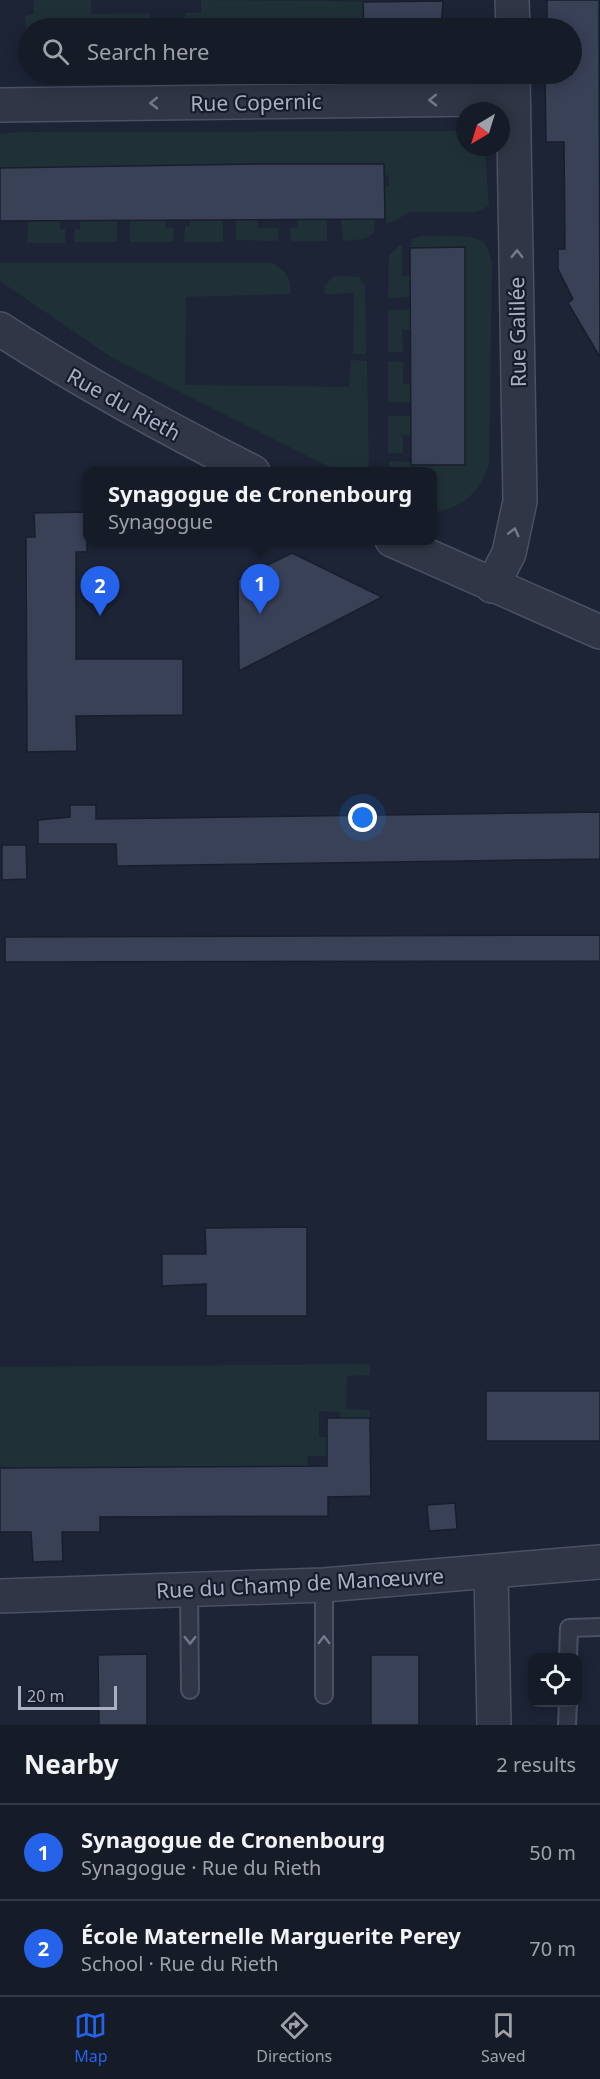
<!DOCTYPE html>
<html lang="en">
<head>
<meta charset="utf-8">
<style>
  body { margin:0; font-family:"Noto Sans",sans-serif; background:#1f2430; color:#f1f3f6 }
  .controls { position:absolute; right:18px; bottom:18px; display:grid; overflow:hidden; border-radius:12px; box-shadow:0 3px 15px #0003 }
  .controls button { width:54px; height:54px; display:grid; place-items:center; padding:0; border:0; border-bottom:2px solid #353945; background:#161b28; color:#f1f3f6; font:30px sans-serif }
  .compass { position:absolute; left:456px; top:102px; width:54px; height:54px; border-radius:50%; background:#161b28; box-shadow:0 3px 15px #0003; rotate:218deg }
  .scale { position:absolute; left:18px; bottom:15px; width:99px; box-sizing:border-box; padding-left:6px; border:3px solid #aab0c4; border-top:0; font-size:16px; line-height:21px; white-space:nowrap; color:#aab0c4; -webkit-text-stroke:4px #171c2b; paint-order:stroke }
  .you { position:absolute; left:363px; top:818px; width:21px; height:21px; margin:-15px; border:4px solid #fff; border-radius:50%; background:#1a73e8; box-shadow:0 0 0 9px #1a73e833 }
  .badge { display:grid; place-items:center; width:39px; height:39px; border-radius:50%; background:#2563eb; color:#fff; font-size:20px; font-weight:700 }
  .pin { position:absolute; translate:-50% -50px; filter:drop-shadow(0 2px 3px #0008) }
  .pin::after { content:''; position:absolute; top:32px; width:21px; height:18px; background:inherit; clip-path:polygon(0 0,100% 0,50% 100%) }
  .popup { position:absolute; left:83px; top:467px; width:354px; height:78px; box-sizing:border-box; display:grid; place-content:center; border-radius:12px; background:#161b28; filter:drop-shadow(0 2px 4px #0005); font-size:20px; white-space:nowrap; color:#9ea1a8 }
  .popup b { font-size:22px; color:#f1f3f6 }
  .popup::after { content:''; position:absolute; left:50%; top:100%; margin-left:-12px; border:12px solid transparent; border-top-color:#161b28 }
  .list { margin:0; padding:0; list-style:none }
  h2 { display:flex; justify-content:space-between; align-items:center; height:78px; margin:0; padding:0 24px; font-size:26px }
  h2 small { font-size:20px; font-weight:400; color:#9ea1a8 }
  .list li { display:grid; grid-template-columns:39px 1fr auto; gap:18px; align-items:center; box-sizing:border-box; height:96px; padding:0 24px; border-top:2px solid #353945 }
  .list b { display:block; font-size:22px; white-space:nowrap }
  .list p { margin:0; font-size:20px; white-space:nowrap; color:#9ea1a8 }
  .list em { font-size:20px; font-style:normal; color:#9ea1a8 }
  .icon { flex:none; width:33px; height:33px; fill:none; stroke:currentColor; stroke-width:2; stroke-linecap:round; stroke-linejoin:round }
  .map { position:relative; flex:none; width:600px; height:1725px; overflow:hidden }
  .search { position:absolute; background:#161b28; box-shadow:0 3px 15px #0003; left:18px; right:18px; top:18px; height:66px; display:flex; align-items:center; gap:15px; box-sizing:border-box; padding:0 21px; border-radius:33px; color:#9ea1a8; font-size:22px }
  .sheet { height:270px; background:#161b28 }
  nav { display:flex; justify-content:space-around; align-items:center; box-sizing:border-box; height:84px; border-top:2px solid #353945; background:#161b28; font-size:16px; color:#9ea1a8 }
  nav a { display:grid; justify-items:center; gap:3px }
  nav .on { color:#2563eb }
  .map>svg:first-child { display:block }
  .green { fill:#1f3137 }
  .building { fill:#394157; stroke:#191e2d; stroke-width:1.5 }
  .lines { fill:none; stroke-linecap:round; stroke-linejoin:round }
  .lane-casing { stroke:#4b5162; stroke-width:20 }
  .street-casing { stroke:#4b5162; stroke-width:36 }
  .lane { stroke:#313646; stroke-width:16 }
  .street { stroke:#313646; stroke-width:33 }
  .oneway { stroke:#74798b }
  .labels { text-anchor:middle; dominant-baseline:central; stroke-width:4.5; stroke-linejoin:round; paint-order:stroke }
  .street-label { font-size:21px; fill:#aab0c4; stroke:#171c2b }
</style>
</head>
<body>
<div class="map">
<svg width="600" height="1725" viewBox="0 0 600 1725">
  <rect width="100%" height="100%" fill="#1d2436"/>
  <g class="green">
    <path d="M 34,0 L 91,0 L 91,14 L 150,13 L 150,18 L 185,19 L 185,13 L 201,13 L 201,0 L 425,2 L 364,2 L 364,28 L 28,28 L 28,62 L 25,16 L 34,14 Z"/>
    <path d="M 29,74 L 360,74 L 359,81 L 40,80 Z"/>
    <path d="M 458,131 L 465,133 L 465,147 L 483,147 L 485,150 L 489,206 L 476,212 L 411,212 L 386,225 L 384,186 L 389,186 L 389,176 L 384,175 L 384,164 L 0,168 L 0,134 L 21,132 Z"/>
    <path d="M 223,219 L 223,242 L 184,242 L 185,226 L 189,226 L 190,220 Z"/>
    <path d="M 236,219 L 257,219 L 258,228 L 279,228 L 278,241 L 236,240 Z"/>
    <path d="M 297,219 L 327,219 L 327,241 L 291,241 L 290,228 L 297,228 Z"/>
    <path d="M 341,219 L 375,219 L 374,233 L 364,239 L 343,241 Z"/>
    <path d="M 117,220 L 117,242 L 74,242 L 75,229 L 80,229 L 80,221 Z"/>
    <path d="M 130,220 L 165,220 L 165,227 L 174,228 L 173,242 L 130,242 Z"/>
    <path d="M 28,221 L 60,221 L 60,229 L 65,229 L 65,243 L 27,243 Z"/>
    <path d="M 421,236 C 435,237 473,233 483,242 C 489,247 490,257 492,264 L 489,464 C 480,492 462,509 433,512 L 433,472 L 389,472 L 389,461 L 411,462 L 411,465 L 465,465 L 464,247 L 410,248 L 412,239 Z"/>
    <path d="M 400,245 L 402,246 L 402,276 L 410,276 L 410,297 L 388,298 L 389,255 Z"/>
    <path d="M 0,263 L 272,263 C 286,270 292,279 290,294 L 186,297 L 185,385 L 349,387 L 351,360 L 367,361 L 369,471 L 337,471 L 111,357 L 0,281 Z"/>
    <path d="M 334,276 L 359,277 L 365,286 L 366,354 L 353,354 L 354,293 L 325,294 L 324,286 Z"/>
    <path d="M 388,310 L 410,310 L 410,330 L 402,330 L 403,352 L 388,352 Z"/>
    <path d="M 388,361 L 403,362 L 403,384 L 410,384 L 410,402 L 388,402 Z"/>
    <path d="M 388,416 L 410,416 L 410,436 L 403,435 L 403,453 L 388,453 Z"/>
    <path d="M 370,1364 L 370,1375 L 347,1376 L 346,1409 L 370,1410 L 370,1418 L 341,1418 L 340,1412 L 319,1411 L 319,1437 L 327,1437 L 327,1456 L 308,1456 L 307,1466 L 0,1468 L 0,1367 Z"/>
  </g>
  <g class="building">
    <path d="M 547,0 L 599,0 L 600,357 L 568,303 L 573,299 L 558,269 L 558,249 L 565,249 L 564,142 L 546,142 L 545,74 L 572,74 L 572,28 L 547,28 Z"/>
    <path d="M 443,1 L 441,28 L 364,28 L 363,2 Z"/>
    <path d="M 257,164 L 384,164 L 385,219 L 0,221 L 0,168 Z"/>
    <path d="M 465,247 L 465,465 L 411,465 L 410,248 Z"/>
    <path d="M 87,512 L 87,552 L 76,552 L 76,659 L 183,659 L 183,715 L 76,716 L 77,751 L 27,752 L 26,537 L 35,537 L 34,513 Z"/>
    <path d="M 292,553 L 382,597 L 239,671 L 238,580 Z"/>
    <path d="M 70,805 L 96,805 L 96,819 L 600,812 L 600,859 L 117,866 L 116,844 L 38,844 L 38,820 L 70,817 Z"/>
    <path d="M 2,845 L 26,845 L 27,879 L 2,880 Z"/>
    <path d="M 600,935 L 600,961 L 5,962 L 5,937 Z"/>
    <path d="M 307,1227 L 307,1316 L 206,1316 L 206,1284 L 162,1286 L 162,1254 L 206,1254 L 205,1228 Z"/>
    <rect x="486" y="1391" width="114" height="50"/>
    <path d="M 327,1418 L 370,1418 L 371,1496 L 328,1497 L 328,1516 L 100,1517 L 100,1532 L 62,1532 L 63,1561 L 33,1562 L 31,1532 L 0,1532 L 0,1468 L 327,1466 Z"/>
    <path d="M 455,1503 L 457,1529 L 429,1531 L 427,1505 Z"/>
    <path d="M 147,1654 L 147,1725 L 99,1725 L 98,1655 Z"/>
    <rect x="371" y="1655" width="48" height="70"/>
  </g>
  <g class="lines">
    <defs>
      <g id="lane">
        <path d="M 324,1585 L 324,1695"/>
        <path d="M 189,1590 L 190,1690"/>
        <path d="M 568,1658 L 569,1628 L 600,1627"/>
        <path d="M 567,1725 L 568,1702"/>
      </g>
      <g id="street">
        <path d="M 512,0 L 513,28"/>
        <path d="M 0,105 L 485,99 L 513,101"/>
        <path d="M 0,329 C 82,382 166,428 253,472"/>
        <path d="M 392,540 L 600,632"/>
        <path d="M 492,586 L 509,553 L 520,501 L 513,74"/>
        <path d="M 491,1572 L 494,1725"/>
        <path d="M 0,1596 L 324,1585 L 600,1562"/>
      </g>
    </defs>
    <use href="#lane" class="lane-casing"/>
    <use href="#street" class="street-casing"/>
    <use href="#lane" class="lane"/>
    <use href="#street" class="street"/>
  </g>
  <defs><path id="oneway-chevron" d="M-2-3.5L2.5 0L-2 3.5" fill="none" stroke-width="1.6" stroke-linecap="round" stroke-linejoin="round" transform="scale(1.5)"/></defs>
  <g class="oneway">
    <use href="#oneway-chevron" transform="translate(433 100) rotate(179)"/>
    <use href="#oneway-chevron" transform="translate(154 103) rotate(179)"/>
    <use href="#oneway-chevron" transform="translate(517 254) rotate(-90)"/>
    <use href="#oneway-chevron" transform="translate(514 532) rotate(-76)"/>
    <use href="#oneway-chevron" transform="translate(190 1640) rotate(90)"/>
    <use href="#oneway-chevron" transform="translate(324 1640) rotate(-90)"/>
  </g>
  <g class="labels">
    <g class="street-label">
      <text transform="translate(256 102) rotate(-1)">Rue Copernic</text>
      <text transform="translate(517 332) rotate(-91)">Rue Galilée</text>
      <text transform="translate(124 404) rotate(29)">Rue du Rieth</text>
      <text transform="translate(300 1583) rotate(-3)">Rue du Champ de Manœuvre</text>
    </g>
  </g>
</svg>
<div class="controls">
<button><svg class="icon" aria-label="locate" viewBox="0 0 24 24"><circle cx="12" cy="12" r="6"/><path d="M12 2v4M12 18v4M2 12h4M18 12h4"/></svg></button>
</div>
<svg class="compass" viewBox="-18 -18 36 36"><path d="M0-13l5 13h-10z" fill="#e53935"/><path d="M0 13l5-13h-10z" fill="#9ea1a8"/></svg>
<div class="scale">20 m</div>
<div class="you"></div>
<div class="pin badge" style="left:260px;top:614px">1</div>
<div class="popup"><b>Synagogue de Cronenbourg</b>Synagogue</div>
<div class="pin badge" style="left:100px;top:616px">2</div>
<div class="search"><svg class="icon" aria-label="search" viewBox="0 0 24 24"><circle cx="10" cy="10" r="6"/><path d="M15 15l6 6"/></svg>Search here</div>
</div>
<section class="sheet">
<h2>Nearby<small>2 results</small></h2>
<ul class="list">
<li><span class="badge">1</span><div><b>Synagogue de Cronenbourg</b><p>Synagogue · Rue du Rieth</p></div><em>50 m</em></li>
<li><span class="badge">2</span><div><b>École Maternelle Marguerite Perey</b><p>School · Rue du Rieth</p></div><em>70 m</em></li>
</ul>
</section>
<nav>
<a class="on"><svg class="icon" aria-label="map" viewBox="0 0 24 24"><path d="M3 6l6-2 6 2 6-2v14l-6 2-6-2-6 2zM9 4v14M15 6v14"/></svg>Map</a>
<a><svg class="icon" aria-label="directions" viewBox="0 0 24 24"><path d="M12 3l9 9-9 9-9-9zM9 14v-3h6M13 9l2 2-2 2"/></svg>Directions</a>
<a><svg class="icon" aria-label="saved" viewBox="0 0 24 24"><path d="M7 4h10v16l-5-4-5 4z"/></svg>Saved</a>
</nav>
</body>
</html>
